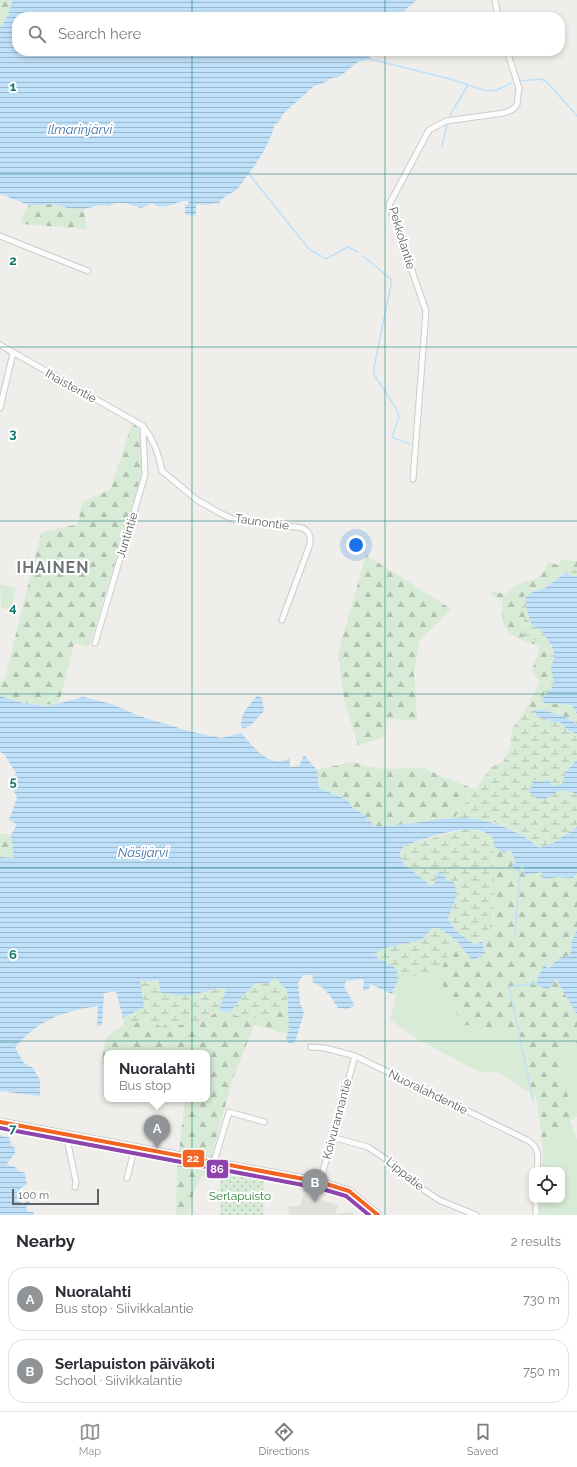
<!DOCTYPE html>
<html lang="en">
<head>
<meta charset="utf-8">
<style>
  body { margin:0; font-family:Raleway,sans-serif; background:#f2f2f3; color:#2b2b33 }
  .controls { position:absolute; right:12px; bottom:12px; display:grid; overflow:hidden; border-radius:8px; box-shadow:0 2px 6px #0003 }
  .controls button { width:36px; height:36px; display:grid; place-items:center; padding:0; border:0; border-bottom:1px solid #e1e1e2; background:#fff; color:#2b2b33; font:20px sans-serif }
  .scale { position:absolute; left:12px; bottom:10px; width:87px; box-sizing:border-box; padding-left:4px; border:2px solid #5f6368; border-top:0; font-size:11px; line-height:14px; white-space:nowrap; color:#5f6368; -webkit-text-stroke:3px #fff; paint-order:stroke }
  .you { position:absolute; left:356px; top:545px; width:14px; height:14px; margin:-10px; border:3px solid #fff; border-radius:50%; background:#1a73e8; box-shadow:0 0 0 6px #1a73e833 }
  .badge { display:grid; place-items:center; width:26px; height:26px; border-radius:50%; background:#919496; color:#fff; font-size:13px; font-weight:700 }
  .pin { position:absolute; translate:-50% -33px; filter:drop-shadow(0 1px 2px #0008) }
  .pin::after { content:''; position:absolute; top:21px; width:14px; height:12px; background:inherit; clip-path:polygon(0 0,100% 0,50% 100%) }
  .popup { position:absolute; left:104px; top:1050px; width:106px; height:52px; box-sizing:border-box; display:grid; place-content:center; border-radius:8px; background:#fff; filter:drop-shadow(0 1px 3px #0005); font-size:13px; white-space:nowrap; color:#7c7c81 }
  .popup b { font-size:15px; color:#2b2b33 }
  .popup::after { content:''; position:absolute; left:50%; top:100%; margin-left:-8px; border:8px solid transparent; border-top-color:#fff }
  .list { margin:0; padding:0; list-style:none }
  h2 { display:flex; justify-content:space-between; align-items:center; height:52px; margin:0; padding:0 16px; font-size:17px }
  h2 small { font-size:13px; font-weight:400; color:#7c7c81 }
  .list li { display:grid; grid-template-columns:26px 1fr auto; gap:12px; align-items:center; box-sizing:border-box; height:64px; margin:0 8px 8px; padding:0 8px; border:1px solid #e1e1e2; border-radius:16px }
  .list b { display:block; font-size:15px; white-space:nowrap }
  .list p { margin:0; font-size:13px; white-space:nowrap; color:#7c7c81 }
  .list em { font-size:13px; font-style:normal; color:#7c7c81 }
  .icon { flex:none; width:22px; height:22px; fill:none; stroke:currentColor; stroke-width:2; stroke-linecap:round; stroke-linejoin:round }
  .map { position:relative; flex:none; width:577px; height:1215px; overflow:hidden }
  .search { position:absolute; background:#fff; box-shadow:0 2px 6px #0003; left:12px; right:12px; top:12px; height:44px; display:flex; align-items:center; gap:10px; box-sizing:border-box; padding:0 14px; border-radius:16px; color:#7c7c81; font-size:15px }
  .sheet { height:196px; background:#fff }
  nav { display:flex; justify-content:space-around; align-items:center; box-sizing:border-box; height:56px; border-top:1px solid #e1e1e2; background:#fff; font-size:11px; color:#7c7c81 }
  nav a { display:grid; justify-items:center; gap:2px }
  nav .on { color:#919496 }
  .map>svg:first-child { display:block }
  .education { fill:#e2e0da }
  .green { fill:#d8ebd6 }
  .forest { fill:url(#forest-firs) }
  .wetland { fill:url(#wetland-marsh) }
  .park { fill:url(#park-dots) }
  .water { fill:url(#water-rules) }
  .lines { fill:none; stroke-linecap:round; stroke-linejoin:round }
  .stream { stroke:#bfe0f9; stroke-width:1.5 }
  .minor-casing { stroke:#cbcccc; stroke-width:7 }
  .secondary-casing { stroke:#cacacb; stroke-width:9 }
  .minor { stroke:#fdfcfc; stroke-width:5 }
  .secondary { stroke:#fdfcfc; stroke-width:7 }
  .bus-1-casing { stroke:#fff; stroke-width:7 }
  .bus-2-casing { stroke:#fff; stroke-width:7 }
  .bus-1 { stroke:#f26522; stroke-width:4 }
  .bus-2 { stroke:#8e44ad; stroke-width:4 }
  .grid { fill:none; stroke:#0f766e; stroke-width:1; stroke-opacity:0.55 }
  .labels { text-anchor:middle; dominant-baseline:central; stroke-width:4; stroke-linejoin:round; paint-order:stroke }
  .street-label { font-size:12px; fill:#5f6368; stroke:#fff }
  .park-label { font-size:12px; fill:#348238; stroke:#fff }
  .water-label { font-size:13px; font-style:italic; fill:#4174aa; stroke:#fff }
  .district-label { font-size:16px; font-weight:bold; letter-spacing:1px; fill:#70757a; stroke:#fff }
  .grid-label { font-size:13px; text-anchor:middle; font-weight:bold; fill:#0f766e; stroke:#fff; stroke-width:4; stroke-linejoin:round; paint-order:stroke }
  .line-badge { stroke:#fff; stroke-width:1.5 }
  .badge-label { font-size:11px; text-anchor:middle; font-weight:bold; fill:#fff }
</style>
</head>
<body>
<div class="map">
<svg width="577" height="1215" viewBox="0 0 577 1215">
  <defs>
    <pattern id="forest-firs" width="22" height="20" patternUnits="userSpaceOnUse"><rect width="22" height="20" fill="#d8ebd6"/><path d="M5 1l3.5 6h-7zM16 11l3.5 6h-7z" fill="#b2c2b1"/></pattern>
    <pattern id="wetland-marsh" width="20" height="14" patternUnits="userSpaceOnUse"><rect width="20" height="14" fill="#d8ebd6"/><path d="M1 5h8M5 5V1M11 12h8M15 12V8" fill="none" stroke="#b2c2b1"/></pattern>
    <pattern id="park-dots" width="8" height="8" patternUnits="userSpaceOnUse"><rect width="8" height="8" fill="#d8ebd6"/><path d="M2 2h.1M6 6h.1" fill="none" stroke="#b2c2b1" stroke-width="1.8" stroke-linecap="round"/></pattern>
    <pattern id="water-rules" width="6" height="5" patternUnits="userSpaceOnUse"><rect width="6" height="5" fill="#bfe0f9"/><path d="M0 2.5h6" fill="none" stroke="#9eb9cd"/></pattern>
  </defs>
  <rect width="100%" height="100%" fill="#efeeea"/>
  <path class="education" d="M 304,1194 L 323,1198 L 322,1200 L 338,1205 L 335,1214 L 352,1212 L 353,1215 L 289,1215 L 288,1206 L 300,1206 Z"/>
  <g class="green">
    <path d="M 0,584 L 16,588 L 11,611 L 1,607 Z"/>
    <path d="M 442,967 L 443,994 L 517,1026 L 532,1095 L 500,1073 L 478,1071 L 419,1040 L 390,1020 L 396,996 L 392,994 L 397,982 Z"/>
    <path d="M 577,1043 L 577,1115 L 564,1086 L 554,1049 Z"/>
    <path d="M 570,1120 L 577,1140 L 577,1215 L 540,1215 L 540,1200 L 562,1200 L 562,1170 L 542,1170 L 543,1149 L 542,1140 Z"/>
  </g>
  <g class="forest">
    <path d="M 0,0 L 13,0 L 9,13 L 0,28 Z"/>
    <path d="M 44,203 L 84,209 L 87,229 L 21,224 L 23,214 L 29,205 Z"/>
    <path d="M 132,423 L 140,429 L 142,473 L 89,647 L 74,643 L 59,703 C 38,708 19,702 0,696 L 0,683 L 5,678 L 41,533 L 78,524 L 82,502 L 110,490 Z"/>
    <path d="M 366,555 L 451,609 L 420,640 L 414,672 L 417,720 L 386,719 L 383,738 L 358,745 L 344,700 L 338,653 Z"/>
    <path d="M 561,560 L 577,561 L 577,570 L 558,572 L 544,584 L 532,590 L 521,607 L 526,616 L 520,628 L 548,645 L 550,653 L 548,668 L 550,682 L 541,700 L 544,703 L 572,705 L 577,714 L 577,724 L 568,718 L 541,709 L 526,709 L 540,682 L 532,671 L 540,646 C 524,641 503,637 502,616 C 501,610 504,606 502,601 L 490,594 L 493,591 L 505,594 C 510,591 514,586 519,584 C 537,576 539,585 548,562 L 558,565 Z"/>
    <path d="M 351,762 L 382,769 L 425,768 L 442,777 L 475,789 L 455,817 L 393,826 L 375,826 L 360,812 L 353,809 L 348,800 L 319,788 L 317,770 Z"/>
    <path d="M 0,833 L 11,835 L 15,858 L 0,857 Z"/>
    <path d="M 493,846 L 504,853 L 511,850 L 516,862 L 524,867 L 524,876 L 541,872 L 545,879 L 558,877 L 573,878 L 577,873 L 577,929 L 571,944 L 572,950 L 568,956 L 559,958 L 548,970 L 545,964 L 537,980 L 537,986 L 542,987 L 556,979 L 577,1015 L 577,1043 L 554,1049 L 564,1086 L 577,1116 L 542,1140 L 536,1097 L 532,1095 L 517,1027 L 500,1028 L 465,1025 L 443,994 L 442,967 L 456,940 L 463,949 L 485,953 L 482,941 L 494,919 Z"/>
    <path d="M 288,1007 L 289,1029 L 288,1034 L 254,1025 L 232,1081 L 211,1159 L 179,1152 L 185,1099 L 207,1099 L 207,1053 L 107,1053 L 107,1064 L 101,1064 L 106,1038 L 116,1030 L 125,1025 L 147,1020 L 164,1028 L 203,1020 L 219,1011 L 231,1012 L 236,1016 L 275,1013 Z"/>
    <path d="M 177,1164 L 213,1171 L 214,1174 L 203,1175 C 193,1187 191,1200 189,1215 L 176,1215 Z"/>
  </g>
  <g class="wetland">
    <path d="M 577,570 L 577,576 L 571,576 L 565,572 L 545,588 L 533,592 L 528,614 L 532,625 L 541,630 L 552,646 L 555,656 L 551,667 L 554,685 L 543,697 L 550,682 L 548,668 L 550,653 L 548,645 L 523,636 L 520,628 L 526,616 L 521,607 L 524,596 L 544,584 L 558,572 Z"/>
    <path d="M 526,709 L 536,710 L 536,716 L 553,722 L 560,722 L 568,730 L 577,734 L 577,760 L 566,771 L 563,784 L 553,786 L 550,794 C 561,790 568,789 577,795 L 577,827 L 553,843 L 539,848 C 526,834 502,824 483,820 C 474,818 464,819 455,817 L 492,766 L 503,762 L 510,747 L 513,727 Z"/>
    <path d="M 467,829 L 489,834 L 494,838 C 490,867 506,929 475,945 L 455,930 L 448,918 L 453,908 L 437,880 L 431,886 L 401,861 L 400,852 L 405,845 Z"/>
    <path d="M 433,928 L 439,928 L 456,940 L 442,967 L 397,982 L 397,970 C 390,963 381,962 374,954 L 385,948 L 421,940 Z"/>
    <path d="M 273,977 L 287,990 L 288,1007 C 272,1014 246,1025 231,1012 C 241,994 254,984 273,977 Z"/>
    <path d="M 158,979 L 161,993 L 206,991 L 220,988 L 226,990 L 219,1011 L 203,1020 L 164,1028 L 147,1020 L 125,1025 L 123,1018 L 129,1016 L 140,980 L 150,981 Z"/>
  </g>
  <path class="park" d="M 220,1173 L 264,1181 L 263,1215 L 220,1215 Z"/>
  <g class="water">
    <path d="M 13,0 L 417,0 L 406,9 L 400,17 L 17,17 L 17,51 L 373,51 L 370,56 L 370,59 L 358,62 L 339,77 L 331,78 L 326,82 L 314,86 L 283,114 L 279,122 L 275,124 C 270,143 257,164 245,178 C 243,180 242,184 240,186 C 234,194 224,195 219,203 L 204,205 L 199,204 L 196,206 L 196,214 L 193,216 L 185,214 L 185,206 L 189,203 L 188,201 C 175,200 164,213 152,203 L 141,208 L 125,203 L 115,203 L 109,206 L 100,205 L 84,209 L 68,208 L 54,204 L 29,205 L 0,194 L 0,28 L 8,15 Z"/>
    <path d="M 566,572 L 571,576 L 577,576 L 577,714 L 572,705 L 544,703 L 541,700 L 554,685 L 551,667 L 555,656 L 552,646 L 541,630 L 532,625 L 528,614 L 525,598 L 533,592 L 545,588 Z"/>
    <path d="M 0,696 L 23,703 L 48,706 L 83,697 L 112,704 L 139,716 L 189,731 L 221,738 L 241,733 C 253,746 269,770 290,758 L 290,767 L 299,766 L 304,755 L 317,770 L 319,788 L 348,800 L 353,809 L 360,812 L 375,826 C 402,827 428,819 454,818 C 481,816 520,829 539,848 L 553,843 L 577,827 L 577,873 L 573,878 L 558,877 L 544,879 L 541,872 L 524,876 L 524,867 L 521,866 L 518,872 L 512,866 L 516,862 L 511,850 L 504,853 L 493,846 L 494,838 C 472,819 430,838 405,845 L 400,852 L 401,861 L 431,886 L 437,880 L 436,874 L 442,871 L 447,880 L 454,882 L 457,894 L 448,919 L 455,930 L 475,945 L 482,941 L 485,953 L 473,961 L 456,940 L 439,928 L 433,928 L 421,940 L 385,948 L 374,954 C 381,962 389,962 397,970 L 397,982 L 392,994 L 370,984 L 369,989 L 363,991 L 364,981 L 361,979 L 346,981 L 344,986 L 355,1006 L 347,1009 L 338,1008 C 331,997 325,986 312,982 L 313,975 L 303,975 L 298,983 L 300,1003 L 304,1013 L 295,1042 L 289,1043 L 286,1039 L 289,1029 L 287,990 L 274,977 L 268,984 L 257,983 C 247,991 237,1001 231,1012 L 219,1011 L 226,989 L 220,988 L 186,996 L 161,993 L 158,979 L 150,981 L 140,980 L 144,1007 L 123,1018 L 116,991 L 104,993 L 102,1025 L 97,1026 L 98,1006 C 64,1011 37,1020 15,1048 L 24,1063 L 33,1068 L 40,1080 L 40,1096 L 0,1091 L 0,857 L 14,858 L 11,835 L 17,824 L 9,820 L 17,798 L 11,784 L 16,773 L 4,754 L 0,752 Z"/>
    <path d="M 257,696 L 262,698 L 264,711 L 250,726 L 244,728 L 241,727 C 240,714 249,705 257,696 Z"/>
    <path d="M 541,709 L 568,718 L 577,724 L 577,734 L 568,730 L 560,722 L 553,722 L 536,716 L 536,710 Z"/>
    <path d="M 577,760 L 577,795 C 557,782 550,802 539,799 C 535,798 532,794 529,792 L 534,780 L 541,782 L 548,780 L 553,786 L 562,784 L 566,771 Z"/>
    <path d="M 577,929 L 577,1015 L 556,979 L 548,989 L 537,986 L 537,980 L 545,963 L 548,970 L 559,958 L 568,956 L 572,950 L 571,944 Z"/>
    <path d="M 0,1135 L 10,1138 L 11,1145 L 15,1148 L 15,1154 L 7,1163 L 9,1166 L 14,1166 L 18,1171 L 25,1173 L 27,1184 L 20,1189 L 21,1193 L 18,1197 L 19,1202 L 24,1203 L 28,1201 L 30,1203 L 26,1207 L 28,1212 L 33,1212 L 35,1215 L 0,1215 Z"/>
  </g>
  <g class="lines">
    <g class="stream">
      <path d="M 370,59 L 450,79 L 486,91 L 497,90 L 511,83"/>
      <path d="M 520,81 L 540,79 L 546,81 L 577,116"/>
      <path d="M 450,115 L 468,85"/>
      <path d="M 442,146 L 447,125"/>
      <path d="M 249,174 L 309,249 L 326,259 L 348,247 L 358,252"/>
      <path d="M 363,256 L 392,280 L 374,367 L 374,374 L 397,410 L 399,417 L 392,437 L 410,444"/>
      <path d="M 515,936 L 520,869"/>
      <path d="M 533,1100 L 509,987 L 537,983"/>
    </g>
    <defs>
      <g id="minor">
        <path d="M 495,0 L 498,17"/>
        <path d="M 0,236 L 88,271"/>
        <path d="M 0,345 L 143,426 C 154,440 159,453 162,471 L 197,500 L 218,512 L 235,520 L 303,528 L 308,532 L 310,537 L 310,544 L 282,620"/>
        <path d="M 0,408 L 13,353"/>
        <path d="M 413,479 L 426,311 L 389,205 L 429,130 L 446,121 L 504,113 L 512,110 L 517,105 L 519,88 L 507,51"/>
        <path d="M 95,643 L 145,475 L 143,427"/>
        <path d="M 311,1047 L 325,1048 L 355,1056 L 529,1141 C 540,1149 538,1158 537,1170"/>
        <path d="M 66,1134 L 76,1182 L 75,1187"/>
        <path d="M 332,1137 L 368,1147 L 393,1164 L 415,1184 L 439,1200 L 476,1215"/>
        <path d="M 214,1162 L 229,1112 L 264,1122"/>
        <path d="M 127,1178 L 135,1147"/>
        <path d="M 320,1182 L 355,1056"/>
        <path d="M 536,1215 L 536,1200"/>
      </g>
      <path id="secondary" d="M 0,1122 L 320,1182 L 349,1191 L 378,1215"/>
    </defs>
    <use href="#minor" class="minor-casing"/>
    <use href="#secondary" class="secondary-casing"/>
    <use href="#minor" class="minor"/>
    <use href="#secondary" class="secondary"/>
    <defs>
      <path id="bus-1" d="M 0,1122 L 320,1182 L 349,1191 L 378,1215"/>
      <path id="bus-2" d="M 0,1128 L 319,1188 L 346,1196 L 369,1215"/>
    </defs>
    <use href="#bus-1" class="bus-1-casing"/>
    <use href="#bus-2" class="bus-2-casing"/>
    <use href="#bus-1" class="bus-1"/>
    <use href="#bus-2" class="bus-2"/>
  </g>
  <path class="grid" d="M 192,0 L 192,17M 385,0 L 385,17M 192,51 L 192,1215M 385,51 L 385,1215M 0,174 L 577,174M 0,347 L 577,347M 0,521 L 577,521M 0,694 L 577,694M 0,868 L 577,868M 0,1041 L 577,1041"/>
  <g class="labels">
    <g class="street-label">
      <text transform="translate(402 238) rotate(73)">Pekkolantie</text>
      <text transform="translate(71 386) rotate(29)">Ihaistentie</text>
      <text transform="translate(262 522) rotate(8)">Taunontie</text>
      <text transform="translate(127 535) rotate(-73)">Juntintie</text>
      <text transform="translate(428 1092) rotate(26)">Nuoralahdentie</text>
      <text transform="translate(337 1119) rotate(-75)">Koivurannantie</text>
      <text transform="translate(405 1174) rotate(39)">Lippatie</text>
    </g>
    <g class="park-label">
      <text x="240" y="1196">Serlapuisto</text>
    </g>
    <g class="water-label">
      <text x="80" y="129">Ilmarinjärvi</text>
      <text x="143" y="852">Näsijärvi</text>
    </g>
    <g class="district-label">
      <text x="53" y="567">IHAINEN</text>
    </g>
  </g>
  <g class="grid-label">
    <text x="13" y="91">1</text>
    <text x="13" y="265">2</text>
    <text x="13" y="438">3</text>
    <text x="13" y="612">4</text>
    <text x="13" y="786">5</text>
    <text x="13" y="959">6</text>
    <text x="13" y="1133">7</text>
  </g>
  <g class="line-badge">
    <rect x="182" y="1149" width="23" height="19" rx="4" fill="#f26522"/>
    <rect x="206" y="1159" width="23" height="20" rx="4" fill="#8e44ad"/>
  </g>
  <g class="badge-label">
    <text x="193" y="1162">22</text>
    <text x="217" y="1173">86</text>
  </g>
</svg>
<div class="controls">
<button><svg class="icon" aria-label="locate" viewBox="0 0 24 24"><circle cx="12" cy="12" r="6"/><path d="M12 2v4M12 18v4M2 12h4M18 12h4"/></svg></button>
</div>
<div class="scale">100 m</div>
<div class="you"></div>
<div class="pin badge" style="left:157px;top:1148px">A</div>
<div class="popup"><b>Nuoralahti</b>Bus stop</div>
<div class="pin badge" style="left:315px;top:1202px">B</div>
<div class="search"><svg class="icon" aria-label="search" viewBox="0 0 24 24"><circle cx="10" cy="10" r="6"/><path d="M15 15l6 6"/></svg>Search here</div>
</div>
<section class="sheet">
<h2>Nearby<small>2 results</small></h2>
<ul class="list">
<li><span class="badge">A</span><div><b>Nuoralahti</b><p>Bus stop · Siivikkalantie</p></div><em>730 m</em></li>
<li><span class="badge">B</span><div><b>Serlapuiston päiväkoti</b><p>School · Siivikkalantie</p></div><em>750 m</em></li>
</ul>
</section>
<nav>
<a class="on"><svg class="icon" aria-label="map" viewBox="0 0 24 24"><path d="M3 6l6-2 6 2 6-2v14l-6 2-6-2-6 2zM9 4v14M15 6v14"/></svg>Map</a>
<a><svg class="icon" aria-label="directions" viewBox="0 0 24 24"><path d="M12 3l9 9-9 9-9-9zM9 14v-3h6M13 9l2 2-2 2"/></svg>Directions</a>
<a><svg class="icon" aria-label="saved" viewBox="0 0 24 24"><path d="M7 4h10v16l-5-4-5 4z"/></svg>Saved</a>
</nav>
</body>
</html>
